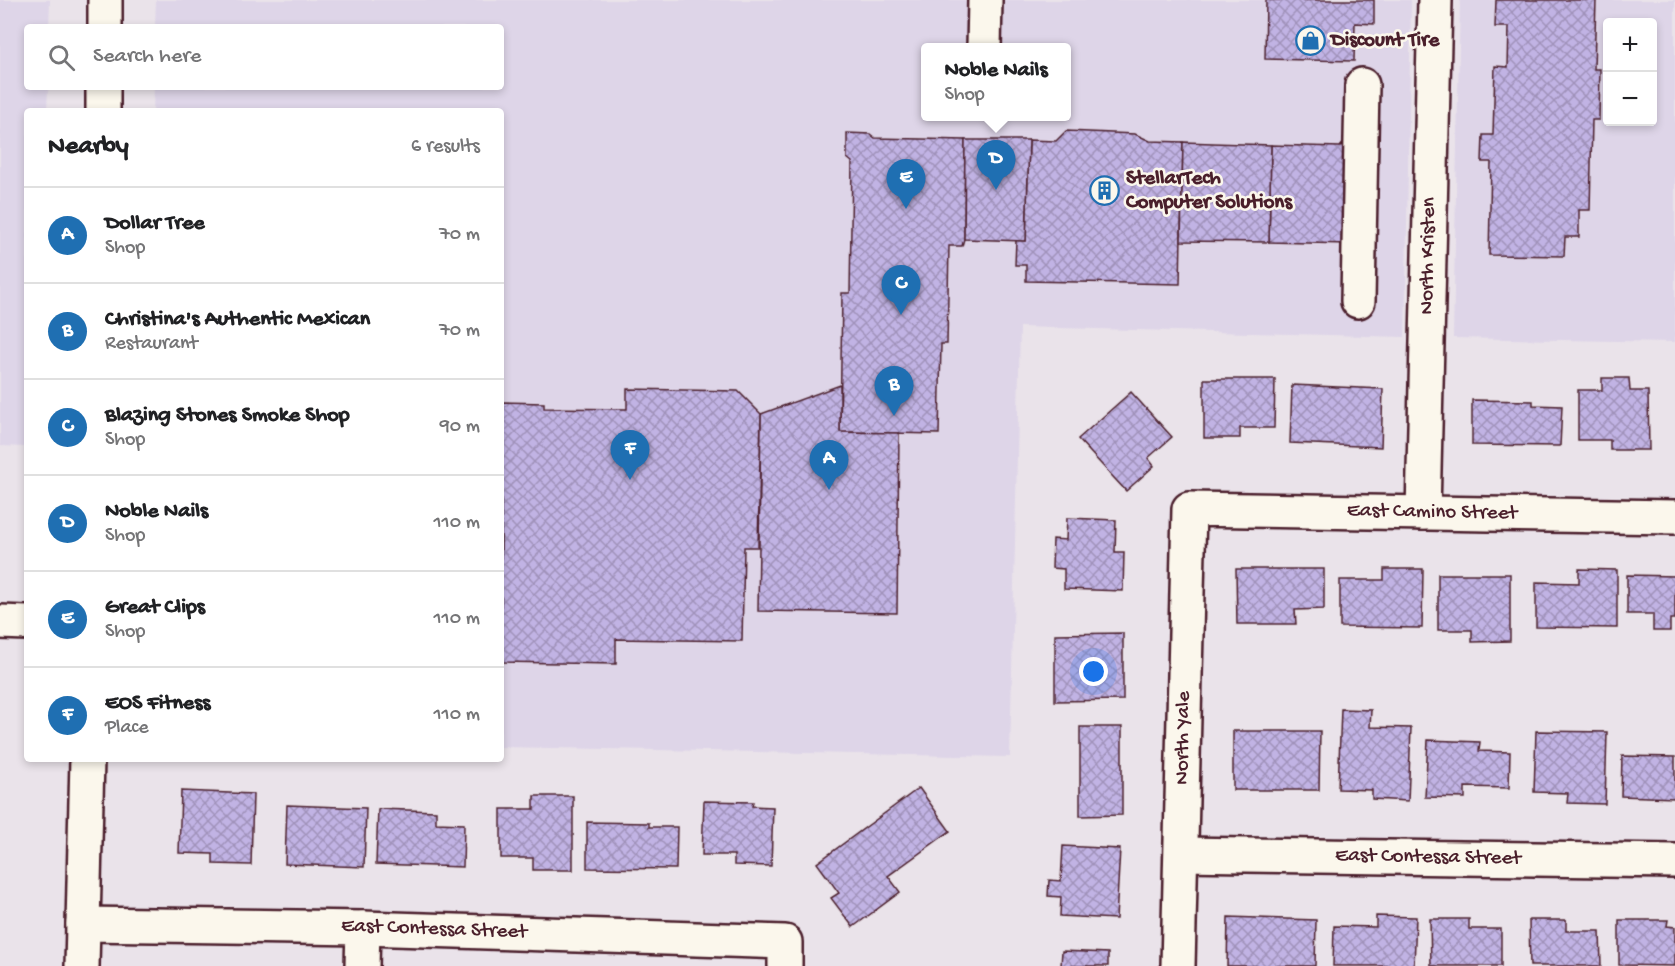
<!DOCTYPE html>
<html lang="en">
<head>
<meta charset="utf-8">
<style>
  body { margin:0; font-family:"Gochi Hand",sans-serif; background:#f2f2f2; color:#202124 }
  .controls { position:absolute; right:18px; top:18px; display:grid; overflow:hidden; border-radius:6px; box-shadow:0 3px 9px #0003 }
  .controls button { width:54px; height:54px; display:grid; place-items:center; padding:0; border:0; border-bottom:2px solid #e0e0e0; background:#fff; color:#202124; font:30px sans-serif }
  .you { position:absolute; left:1094px; top:672px; width:21px; height:21px; margin:-15px; border:4px solid #fff; border-radius:50%; background:#1a73e8; box-shadow:0 0 0 9px #1a73e833 }
  .badge { display:grid; place-items:center; width:39px; height:39px; border-radius:50%; background:#1f6fb2; color:#fff; font-size:20px; font-weight:700 }
  .pin { position:absolute; translate:-50% -50px; filter:drop-shadow(0 2px 3px #0008) }
  .pin::after { content:''; position:absolute; top:32px; width:21px; height:18px; background:inherit; clip-path:polygon(0 0,100% 0,50% 100%) }
  .popup { position:absolute; left:921px; top:43px; width:150px; height:78px; box-sizing:border-box; display:grid; place-content:center; border-radius:6px; background:#fff; filter:drop-shadow(0 2px 4px #0005); font-size:20px; white-space:nowrap; color:#757577 }
  .popup b { font-size:22px; color:#202124 }
  .popup::after { content:''; position:absolute; left:50%; top:100%; margin-left:-12px; border:12px solid transparent; border-top-color:#fff }
  .list { margin:0; padding:0; list-style:none }
  h2 { display:flex; justify-content:space-between; align-items:center; height:78px; margin:0; padding:0 24px; font-size:26px }
  h2 small { font-size:20px; font-weight:400; color:#757577 }
  .list li { display:grid; grid-template-columns:39px 1fr auto; gap:18px; align-items:center; box-sizing:border-box; height:96px; padding:0 24px; border-top:2px solid #e0e0e0 }
  .list b { display:block; font-size:22px; white-space:nowrap }
  .list p { margin:0; font-size:20px; white-space:nowrap; color:#757577 }
  .list em { font-size:20px; font-style:normal; color:#757577 }
  .icon { flex:none; width:33px; height:33px; fill:none; stroke:currentColor; stroke-width:2; stroke-linecap:round; stroke-linejoin:round }
  .map { position:relative; flex:none; width:1675px; height:966px; overflow:hidden }
  .search { position:absolute; background:#fff; box-shadow:0 3px 9px #0003; left:24px; top:24px; width:480px; height:66px; display:flex; align-items:center; gap:15px; box-sizing:border-box; padding:0 21px; border-radius:6px; color:#757577; font-size:22px }
  .panel { position:absolute; background:#fff; box-shadow:0 3px 9px #0003; left:24px; top:108px; width:480px; height:654px; border-radius:6px }
  .map>svg:first-child { display:block }
  .built { fill:#ded5e8; fill-rule:evenodd }
  .building { fill:url(#building-cross-hatch); stroke:#4a1f2b; stroke-width:1.5 }
  .lines { fill:none; stroke-linecap:round; stroke-linejoin:round }
  .minor-casing { stroke:#4a1f2b; stroke-width:38 }
  .major-casing { stroke:#4a1f2b; stroke-width:38 }
  .minor { stroke:#fbf7ec; stroke-width:33 }
  .major { stroke:#fbf7ec; stroke-width:33 }
  .labels { text-anchor:middle; dominant-baseline:central; stroke-width:5; stroke-linejoin:round; paint-order:stroke }
  .poi-label { font-size:21px; font-weight:bold; fill:#4a1f2b; stroke:#fbf7ec; text-anchor:start }
  .street-label { font-size:21px; fill:#4a1f2b; stroke:#fbf7ec }
</style>
</head>
<body>
<div class="map">
<svg width="1675" height="966" viewBox="0 0 1675 966">
  <defs>
    <pattern id="building-cross-hatch" width="8" height="8" patternUnits="userSpaceOnUse" patternTransform="scale(1.5)"><rect width="8" height="8" fill="#c1b3e4"/><path d="M0 0l8 8M0 8l8-8" fill="none" stroke="#9f91b9"/></pattern>
  </defs>
  <rect width="100%" height="100%" fill="#eae3ea"/>
  <filter id="ink" filterUnits="userSpaceOnUse"><feTurbulence type="fractalNoise" baseFrequency=".0167" numOctaves="2"/><feDisplacementMap in="SourceGraphic" scale="12" xChannelSelector="R" yChannelSelector="G"/><feConvolveMatrix kernelMatrix="1 2 1 2 8 2 1 2 1" color-interpolation-filters="sRGB"/></filter>
  <g filter="url(#ink)">
    <g class="built">
      <path d="M 0,0 L 50,0 L 49,27 L 27,27 L 27,87 L 48,87 L 47,111 L 27,111 L 27,447 L 0,446 Z"/>
      <path d="M 156,0 L 1411,0 L 1405,337 L 1020,327 L 1010,757 L 501,747 L 501,111 L 153,111 L 154,87 L 501,87 L 501,27 L 155,27 ZM 926,48 L 1066,48 L 1066,116 L 926,116 Z"/>
      <path d="M 1460,0 L 1675,0 L 1675,342 L 1453,338 ZM 1608,22 L 1652,22 L 1652,122 L 1608,122 Z"/>
    </g>
    <g class="building">
      <path d="M 1266,0 L 1374,0 L 1374,24 L 1355,23 L 1354,61 L 1265,59 Z"/>
      <path d="M 1496,0 L 1596,0 L 1594,69 L 1600,69 L 1599,120 L 1592,120 L 1590,210 L 1579,210 L 1579,237 L 1565,237 L 1564,256 L 1489,255 L 1491,162 L 1482,162 L 1483,135 L 1493,135 L 1495,66 L 1508,67 L 1509,27 L 1495,27 Z"/>
      <path d="M 1066,131 L 1135,134 L 1150,141 L 1183,142 L 1180,284 L 1026,281 L 1026,265 L 1015,265 L 1016,240 L 1026,241 L 1029,140 L 1056,141 Z"/>
      <path d="M 847,133 L 870,134 L 875,138 L 965,140 L 964,239 L 962,246 L 949,246 L 947,344 L 941,344 L 939,434 L 840,432 L 842,293 L 850,293 L 852,162 L 847,158 Z"/>
      <path d="M 965,140 L 1029,140 L 1026,241 L 964,239 Z"/>
      <path d="M 1346,140 L 1348,244 L 1269,242 L 1271,145 L 1340,147 Z"/>
      <path d="M 1183,142 L 1271,145 L 1269,242 L 1181,241 Z"/>
      <path d="M 1602,378 L 1629,378 L 1630,391 L 1648,391 L 1649,450 L 1610,450 L 1610,440 L 1578,440 L 1578,390 L 1602,390 Z"/>
      <path d="M 1204,379 L 1275,379 L 1274,428 L 1240,428 L 1240,438 L 1204,438 Z"/>
      <path d="M 840,385 L 840,432 L 899,433 L 897,613 L 758,611 L 761,414 Z"/>
      <path d="M 1292,385 L 1383,389 L 1381,447 L 1290,443 Z"/>
      <path d="M 627,389 L 738,391 L 761,414 L 758,547 L 744,547 L 742,641 L 616,639 L 616,664 L 501,662 L 501,402 L 544,403 L 544,408 L 627,409 Z"/>
      <path d="M 1131,392 L 1172,437 L 1148,458 L 1154,466 L 1126,491 L 1078,439 Z"/>
      <path d="M 1472,400 L 1533,401 L 1533,405 L 1562,406 L 1560,446 L 1472,445 Z"/>
      <path d="M 1067,518 L 1116,520 L 1115,552 L 1124,552 L 1123,591 L 1064,589 L 1064,569 L 1052,568 L 1053,539 L 1066,540 Z"/>
      <path d="M 1236,569 L 1324,569 L 1324,609 L 1295,610 L 1296,624 L 1237,624 Z"/>
      <path d="M 1384,569 L 1423,569 L 1422,628 L 1340,627 L 1340,580 L 1384,580 Z"/>
      <path d="M 1579,569 L 1617,570 L 1617,628 L 1536,627 L 1536,582 L 1579,583 Z"/>
      <path d="M 1438,574 L 1510,574 L 1510,641 L 1472,642 L 1472,630 L 1438,630 Z"/>
      <path d="M 1627,575 L 1675,576 L 1675,619 L 1670,619 L 1670,631 L 1653,631 L 1653,614 L 1627,614 Z"/>
      <path d="M 1123,633 L 1123,700 L 1055,701 L 1055,634 Z"/>
      <path d="M 1341,709 L 1371,710 L 1370,727 L 1411,728 L 1408,801 L 1372,799 L 1372,790 L 1338,789 Z"/>
      <path d="M 1080,727 L 1122,727 L 1122,815 L 1080,816 Z"/>
      <path d="M 1233,731 L 1320,731 L 1319,790 L 1233,790 Z"/>
      <path d="M 1536,731 L 1607,732 L 1605,804 L 1567,803 L 1568,793 L 1534,792 Z"/>
      <path d="M 1428,740 L 1480,742 L 1479,751 L 1510,752 L 1509,788 L 1465,787 L 1465,798 L 1425,797 Z"/>
      <path d="M 1622,756 L 1675,757 L 1675,798 L 1621,796 Z"/>
      <path d="M 919,788 L 950,831 L 888,876 L 900,892 L 853,927 L 831,898 L 839,893 L 817,863 Z"/>
      <path d="M 181,791 L 253,794 L 251,865 L 213,864 L 213,854 L 179,853 Z"/>
      <path d="M 534,796 L 573,796 L 573,870 L 533,870 L 533,858 L 501,858 L 501,809 L 534,809 Z"/>
      <path d="M 704,801 L 753,802 L 752,806 L 773,807 L 771,866 L 734,865 L 734,855 L 702,855 Z"/>
      <path d="M 287,805 L 366,808 L 364,867 L 285,864 Z"/>
      <path d="M 378,809 L 436,811 L 436,823 L 464,824 L 463,867 L 376,864 Z"/>
      <path d="M 587,822 L 649,823 L 649,827 L 677,827 L 676,869 L 587,868 Z"/>
      <path d="M 1063,846 L 1120,849 L 1116,919 L 1060,916 L 1061,897 L 1048,896 L 1049,880 L 1061,881 Z"/>
      <path d="M 1376,916 L 1416,917 L 1414,966 L 1333,966 L 1334,926 L 1376,927 Z"/>
      <path d="M 1228,917 L 1316,920 L 1315,966 L 1227,966 Z"/>
      <path d="M 1430,919 L 1469,919 L 1469,929 L 1501,929 L 1501,966 L 1431,966 Z"/>
      <path d="M 1529,920 L 1566,920 L 1566,931 L 1600,931 L 1601,966 L 1530,966 Z"/>
      <path d="M 1619,920 L 1668,920 L 1667,926 L 1675,927 L 1675,966 L 1619,965 Z"/>
      <path d="M 1062,951 L 1108,953 L 1108,966 L 1061,966 Z"/>
    </g>
    <g class="lines">
      <defs>
        <g id="minor">
          <path d="M 984,48 L 985,0"/>
          <path d="M 1358,301 L 1362,85"/>
          <path d="M 1423,513 L 1435,0"/>
          <path d="M 0,622 L 27,623"/>
          <path d="M 1182,854 L 1675,861"/>
          <path d="M 83,924 L 363,928 L 785,942 L 785,966"/>
          <path d="M 362,966 L 363,928"/>
          <path d="M 1178,966 L 1189,509 L 1675,517"/>
        </g>
        <g id="major">
          <path d="M 105,27 L 105,0"/>
          <path d="M 103,111 L 103,87"/>
          <path d="M 82,966 L 87,759"/>
        </g>
      </defs>
      <use href="#minor" class="minor-casing"/>
      <use href="#major" class="major-casing"/>
      <use href="#minor" class="minor"/>
      <use href="#major" class="major"/>
    </g>
  </g>
  <defs>
    <symbol id="shop-ring" viewBox="-11 -11 22 22"><circle r="9.5" fill="#fbf7ec" stroke="#1f6fb2" stroke-width="1.5"/><path d="M-5-2.5h2.3a2.7 3.5 0 0 1 5.4 0H5L5.5 6h-11ZM-1.5-2.5h3a1.5 2.3 0 0 0-3 0Z" fill="#1f6fb2"/></symbol>
    <symbol id="building-ring" viewBox="-11 -11 22 22"><circle r="9.5" fill="#fbf7ec" stroke="#1f6fb2" stroke-width="1.5"/><path d="M-4-6H4V6H1V3H-1V6H-4ZM-2.5-4.3h1.7v1.8h-1.7ZM.8-4.3h1.7v1.8H.8ZM-2.5-1h1.7V.8h-1.7ZM.8-1h1.7V.8H.8Z" fill="#1f6fb2"/></symbol>
  </defs>
  <g fill-rule="evenodd">
    <use href="#shop-ring" x="1294" y="24" width="33" height="33"/>
    <use href="#building-ring" x="1088" y="174" width="33" height="33"/>
  </g>
  <g class="labels">
    <g class="poi-label">
      <text x="1331" y="41">Discount Tire</text>
      <text x="1126" y="179">StellarTech<tspan x="1126" dy="24">Computer Solutions</tspan></text>
    </g>
    <g class="street-label">
      <text transform="translate(1429 256) rotate(-89)">North Kristen</text>
      <text transform="translate(1432 513) rotate(1)">East Camino Street</text>
      <text transform="translate(1184 738) rotate(-89)">North Yale</text>
      <text transform="translate(1428 858) rotate(1)">East Contessa Street</text>
      <text transform="translate(434 930) rotate(2)">East Contessa Street</text>
    </g>
  </g>
</svg>
<div class="controls">
<button>+</button>
<button>−</button>
</div>
<div class="you"></div>
<div class="pin badge" style="left:829px;top:490px">A</div>
<div class="pin badge" style="left:894px;top:416px">B</div>
<div class="pin badge" style="left:901px;top:315px">C</div>
<div class="pin badge" style="left:996px;top:190px">D</div>
<div class="popup"><b>Noble Nails</b>Shop</div>
<div class="pin badge" style="left:906px;top:209px">E</div>
<div class="pin badge" style="left:630px;top:480px">F</div>
<div class="search"><svg class="icon" aria-label="search" viewBox="0 0 24 24"><circle cx="10" cy="10" r="6"/><path d="M15 15l6 6"/></svg>Search here</div>
<section class="panel">
<h2>Nearby<small>6 results</small></h2>
<ul class="list">
<li><span class="badge">A</span><div><b>Dollar Tree</b><p>Shop</p></div><em>70 m</em></li>
<li><span class="badge">B</span><div><b>Christina's Authentic Mexican</b><p>Restaurant</p></div><em>70 m</em></li>
<li><span class="badge">C</span><div><b>Blazing Stones Smoke Shop</b><p>Shop</p></div><em>90 m</em></li>
<li><span class="badge">D</span><div><b>Noble Nails</b><p>Shop</p></div><em>110 m</em></li>
<li><span class="badge">E</span><div><b>Great Clips</b><p>Shop</p></div><em>110 m</em></li>
<li><span class="badge">F</span><div><b>EOS Fitness</b><p>Place</p></div><em>110 m</em></li>
</ul>
</section>
</div>
</body>
</html>
